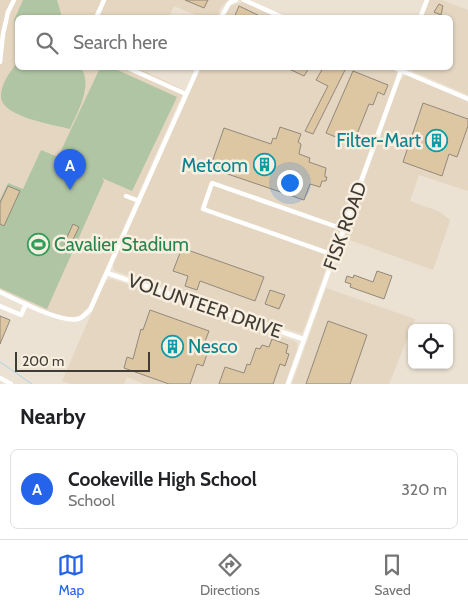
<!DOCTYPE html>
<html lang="en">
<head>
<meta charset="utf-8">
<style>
  body { margin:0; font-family:Cabin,sans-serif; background:#f6f6f6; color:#202124 }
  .controls { position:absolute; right:15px; bottom:15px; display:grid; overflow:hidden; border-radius:8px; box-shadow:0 1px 4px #0004 }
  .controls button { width:45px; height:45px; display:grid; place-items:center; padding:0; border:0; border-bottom:1px solid #e0e0e0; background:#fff; color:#202124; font:25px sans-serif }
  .scale { position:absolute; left:15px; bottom:12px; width:135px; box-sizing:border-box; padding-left:5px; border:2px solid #3f3b35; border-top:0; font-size:14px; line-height:18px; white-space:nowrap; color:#3f3b35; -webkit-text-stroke:4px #f9efe0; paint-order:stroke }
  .you { position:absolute; left:289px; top:182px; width:18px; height:18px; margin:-12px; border:4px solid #fff; border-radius:50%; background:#1a73e8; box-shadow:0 0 0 8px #1a73e833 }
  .badge { display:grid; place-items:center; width:32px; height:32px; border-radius:50%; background:#2563eb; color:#fff; font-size:16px; font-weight:700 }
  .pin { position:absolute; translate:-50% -41px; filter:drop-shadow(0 1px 2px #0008) }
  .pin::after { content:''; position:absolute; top:26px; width:18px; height:15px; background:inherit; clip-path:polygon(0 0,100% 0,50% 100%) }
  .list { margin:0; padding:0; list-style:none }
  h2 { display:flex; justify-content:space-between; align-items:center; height:65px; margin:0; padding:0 20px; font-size:21px }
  h2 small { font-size:16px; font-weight:400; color:#757577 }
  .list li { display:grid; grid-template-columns:32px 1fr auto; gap:15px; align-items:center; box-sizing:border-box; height:80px; margin:0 10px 10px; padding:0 10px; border:1px solid #e0e0e0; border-radius:8px }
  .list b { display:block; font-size:19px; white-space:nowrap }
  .list p { margin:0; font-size:16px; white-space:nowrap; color:#757577 }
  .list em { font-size:16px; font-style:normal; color:#757577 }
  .icon { flex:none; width:28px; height:28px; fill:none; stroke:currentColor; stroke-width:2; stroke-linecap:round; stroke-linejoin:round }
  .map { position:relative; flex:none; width:468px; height:384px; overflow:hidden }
  .search { position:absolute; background:#fff; box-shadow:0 1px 4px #0004; left:15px; right:15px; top:15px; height:55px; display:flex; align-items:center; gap:12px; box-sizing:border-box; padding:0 18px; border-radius:8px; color:#757577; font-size:19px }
  .sheet { height:155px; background:#fff }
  nav { display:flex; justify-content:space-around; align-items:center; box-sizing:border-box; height:70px; border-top:1px solid #e0e0e0; background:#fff; font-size:14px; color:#757577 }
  nav a { display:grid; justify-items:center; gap:2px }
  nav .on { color:#2563eb }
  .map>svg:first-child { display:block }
  .built { fill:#e4d6c1 }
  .green { fill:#b0c5a3 }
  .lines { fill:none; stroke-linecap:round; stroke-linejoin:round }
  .stream { stroke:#a7d3e8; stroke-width:1 }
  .building { fill:#ddc7a3; stroke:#92897c }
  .minor { stroke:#fff; stroke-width:4.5 }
  .labels { text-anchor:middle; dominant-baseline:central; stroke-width:5; stroke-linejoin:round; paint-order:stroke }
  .culture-label { font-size:19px; fill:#0d838f; stroke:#f9efe0; text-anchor:end }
  .street-label { font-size:19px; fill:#3f3b35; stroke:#f9efe0 }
  .leisure-label { font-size:19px; fill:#27864d; stroke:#f9efe0; text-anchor:start }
</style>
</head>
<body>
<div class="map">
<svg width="468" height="384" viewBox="0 0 468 384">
  <rect width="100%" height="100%" fill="#ebe2d3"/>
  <g class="built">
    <path d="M 0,0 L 228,0 L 221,7 L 217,17 L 201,17 L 174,6 L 169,17 L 18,18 L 18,68 L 138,68 L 184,90 L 89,306 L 80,315 L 73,317 L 59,316 L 0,290 Z"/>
    <path d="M 429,0 L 442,0 L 468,10 L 468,95 L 406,68 L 450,68 L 450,18 L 423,17 Z"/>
    <path d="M 244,2 L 280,18 L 222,18 L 231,6 Z"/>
    <path d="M 200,68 L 390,68 L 396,71 L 397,75 L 302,334 L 115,271 L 114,269 L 113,263 Z"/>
    <path d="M 407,75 L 468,100 L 468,191 L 419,175 L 410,201 L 438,211 L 449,219 L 450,221 L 433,270 L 344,238 L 399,83 L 404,76 Z"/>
    <path d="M 112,279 L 294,341 L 297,343 L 297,349 L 285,384 L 144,384 L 127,377 L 124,384 L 71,384 L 62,381 L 104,284 L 107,280 Z"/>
    <path d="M 326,288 L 415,319 L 389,384 L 292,384 Z"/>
  </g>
  <g class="green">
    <path d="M 23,0 L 57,0 L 62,17 L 18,18 L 17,25 L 15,24 L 14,20 Z"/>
    <path d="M 17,63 L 18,68 L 81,68 C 93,85 78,111 70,129 C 55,125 3,117 1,98 C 0,85 10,72 17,63 Z"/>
    <path d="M 100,68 L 113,68 L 177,97 L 132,191 L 102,178 L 104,181 L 47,309 L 0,288 L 0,200 L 8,183 L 23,189 L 41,150 L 58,157 Z"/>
  </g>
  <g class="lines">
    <path class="stream" d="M 0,362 L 32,384"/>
  </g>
  <g class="building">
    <path d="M 185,0 L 208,0 L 204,8 Z"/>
    <path d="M 439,4 L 443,6 L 441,15 L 434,12 Z"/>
    <path d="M 239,6 L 264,18 L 234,18 Z"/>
    <path d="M 287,68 L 309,68 L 304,76 Z"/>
    <path d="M 323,68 L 346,68 L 313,134 L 305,131 L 328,86 L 316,80 Z"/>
    <path d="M 353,71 L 388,85 L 384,95 L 378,92 L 373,105 L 369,104 L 353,144 L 326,133 Z"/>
    <path d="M 423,103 L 468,119 L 468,126 L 457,157 L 449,154 L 442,176 L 403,162 Z"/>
    <path d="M 280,127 L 301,134 L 298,142 L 301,144 L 299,154 L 310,158 L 309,162 L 326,168 L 325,174 L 325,177 L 327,177 L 326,181 L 322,181 L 320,187 L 310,184 L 304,200 L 210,168 L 224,128 L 271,144 L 273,138 L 276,139 Z"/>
    <path d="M 8,186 L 20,191 L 4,226 L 0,224 L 0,203 Z"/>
    <path d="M 73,224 L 79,227 L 70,246 L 64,244 Z"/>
    <path d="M 182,248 L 264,277 L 255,301 L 200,281 L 197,290 L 185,286 L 188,276 L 173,271 Z"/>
    <path d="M 377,271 L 392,276 L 384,299 L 350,287 L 351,284 L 345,282 L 347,276 L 353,278 L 354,275 L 373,282 Z"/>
    <path d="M 270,290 L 285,295 L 279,309 L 265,304 Z"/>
    <path d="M 150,310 L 209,331 L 204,344 L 208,345 L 207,348 L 209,348 L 203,366 L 197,364 L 190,384 L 169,384 L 124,368 L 127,357 L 133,359 L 141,329 L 143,330 Z"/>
    <path d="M 0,316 L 10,320 L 0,344 Z"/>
    <path d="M 328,321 L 367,335 L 350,384 L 306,384 Z"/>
    <path d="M 272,339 L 288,345 L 286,353 L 289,354 L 285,366 L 280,364 L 273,384 L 219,384 L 225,367 L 244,373 L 247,364 L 250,365 L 256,348 L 260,349 L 262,345 L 269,347 Z"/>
  </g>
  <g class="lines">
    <g class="minor">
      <path d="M 244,0 L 284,18"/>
      <path d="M 96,18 L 104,0"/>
      <path d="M 221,18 L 229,3 L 236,0"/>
      <path d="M 420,18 L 427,0"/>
      <path d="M 0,62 L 3,34 L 8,12 L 14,0"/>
      <path d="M 128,68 L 186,94"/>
      <path d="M 395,68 L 468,99"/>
      <path d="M 126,196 L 139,201"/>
      <path d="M 334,255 L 203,209 L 212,183 L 343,229"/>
      <path d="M 107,273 L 303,339"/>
      <path d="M 0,292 C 18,300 60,323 78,319 C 83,318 86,313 90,310 L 198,68"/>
      <path d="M 0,306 L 21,315 L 26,304"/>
      <path d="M 0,378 L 11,384"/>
      <path d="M 288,384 L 402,68"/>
    </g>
  </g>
  <defs>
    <symbol id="building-ring" viewBox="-11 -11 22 22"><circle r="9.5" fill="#f9efe0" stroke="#0f9aa8" stroke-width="1.5"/><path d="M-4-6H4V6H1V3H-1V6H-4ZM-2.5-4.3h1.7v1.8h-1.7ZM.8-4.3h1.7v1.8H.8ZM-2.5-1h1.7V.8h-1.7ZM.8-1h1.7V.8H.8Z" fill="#0f9aa8"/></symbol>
    <symbol id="stadium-ring" viewBox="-11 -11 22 22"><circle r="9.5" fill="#f9efe0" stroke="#2e9e5b" stroke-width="1.5"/><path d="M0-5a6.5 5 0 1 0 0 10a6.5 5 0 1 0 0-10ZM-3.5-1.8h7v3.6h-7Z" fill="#2e9e5b"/></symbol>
  </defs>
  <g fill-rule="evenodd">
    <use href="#building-ring" x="424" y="128" width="25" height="25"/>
    <use href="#building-ring" x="252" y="152" width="25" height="25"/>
    <use href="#stadium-ring" x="26" y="232" width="25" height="25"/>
    <use href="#building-ring" x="160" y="334" width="25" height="25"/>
  </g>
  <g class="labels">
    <g class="culture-label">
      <text x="421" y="140">Filter-Mart</text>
      <text x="248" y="165">Metcom</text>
      <text x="188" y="346" text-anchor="start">Nesco</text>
    </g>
    <g class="street-label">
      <text transform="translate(345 226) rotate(-70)">FISK ROAD</text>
      <text transform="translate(205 306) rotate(19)">VOLUNTEER DRIVE</text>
    </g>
    <g class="leisure-label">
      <text x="54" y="244">Cavalier Stadium</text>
    </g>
  </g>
</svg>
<div class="controls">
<button><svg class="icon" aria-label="locate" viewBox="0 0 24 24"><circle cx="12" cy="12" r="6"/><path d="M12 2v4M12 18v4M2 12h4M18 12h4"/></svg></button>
</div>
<div class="scale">200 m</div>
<div class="you"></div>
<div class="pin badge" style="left:70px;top:190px">A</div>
<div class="search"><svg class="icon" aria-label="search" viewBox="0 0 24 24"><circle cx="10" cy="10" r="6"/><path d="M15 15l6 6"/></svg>Search here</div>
</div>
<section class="sheet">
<h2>Nearby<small></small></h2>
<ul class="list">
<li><span class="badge">A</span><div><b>Cookeville High School</b><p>School</p></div><em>320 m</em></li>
</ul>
</section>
<nav>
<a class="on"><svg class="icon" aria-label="map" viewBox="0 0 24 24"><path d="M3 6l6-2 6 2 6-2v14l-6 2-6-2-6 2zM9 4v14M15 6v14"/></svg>Map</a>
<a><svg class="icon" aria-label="directions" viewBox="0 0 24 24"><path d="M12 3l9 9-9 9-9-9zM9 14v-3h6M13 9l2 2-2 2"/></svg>Directions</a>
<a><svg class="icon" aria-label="saved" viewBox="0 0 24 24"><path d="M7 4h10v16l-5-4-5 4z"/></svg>Saved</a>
</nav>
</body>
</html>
